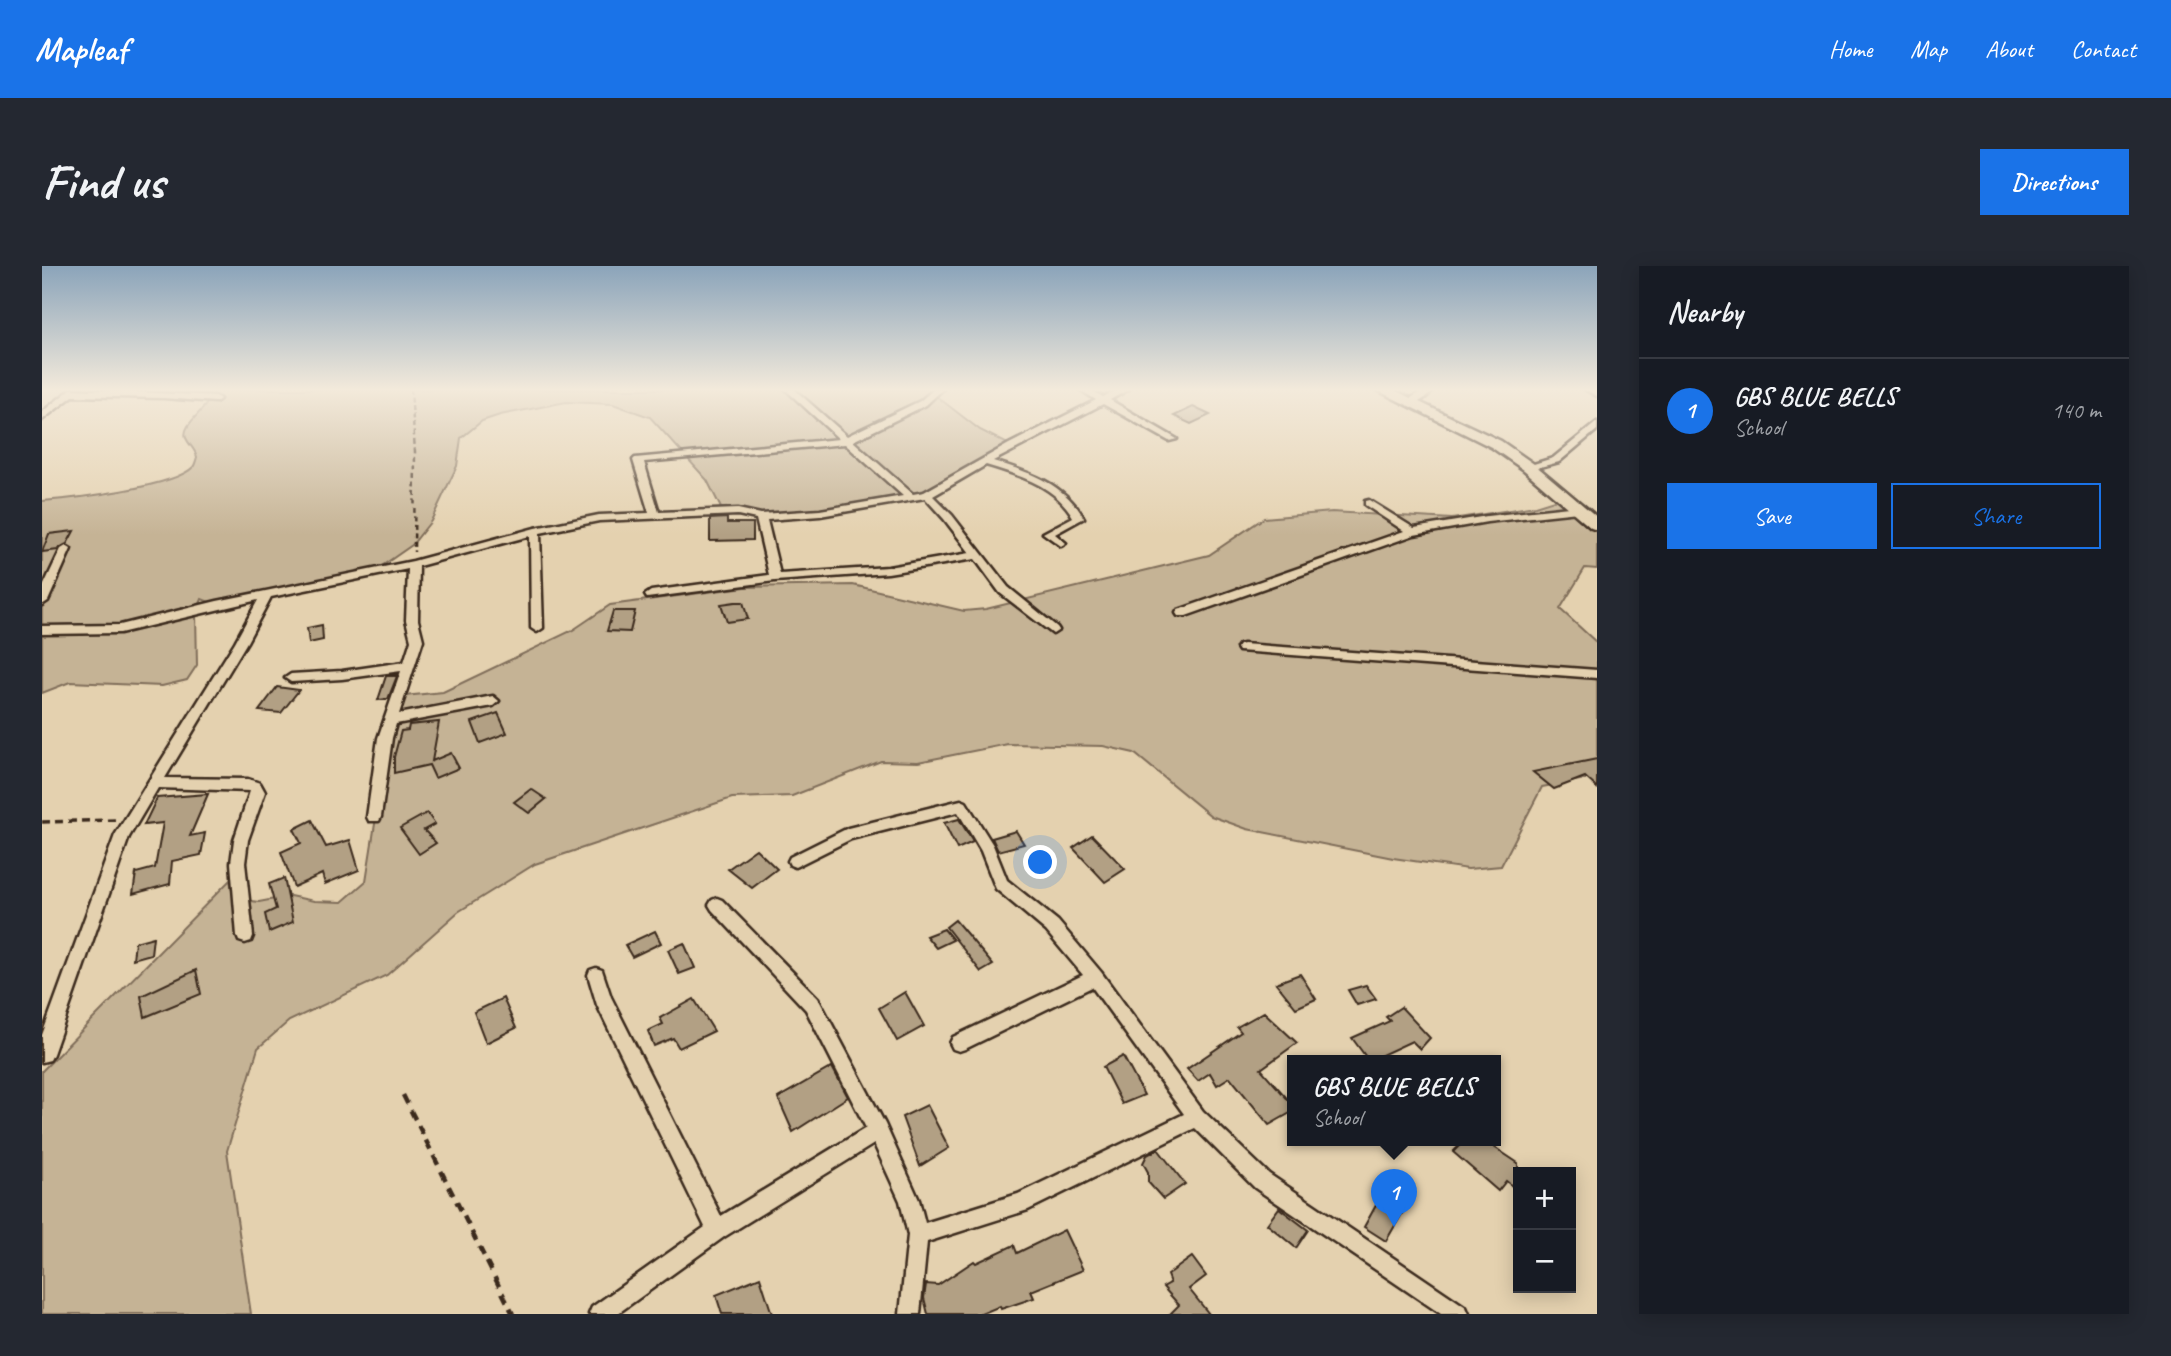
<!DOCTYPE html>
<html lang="en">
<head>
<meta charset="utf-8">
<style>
  body { margin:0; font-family:Caveat,sans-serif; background:#242831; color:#f1f3f6 }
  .controls { position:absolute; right:21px; bottom:21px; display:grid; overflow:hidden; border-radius:0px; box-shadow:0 4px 18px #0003 }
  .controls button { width:63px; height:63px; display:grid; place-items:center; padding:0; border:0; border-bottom:2px solid #363941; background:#171b24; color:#f1f3f6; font:35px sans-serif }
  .you { position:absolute; left:999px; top:597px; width:24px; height:24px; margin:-18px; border:5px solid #fff; border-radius:50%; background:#1a73e8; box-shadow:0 0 0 10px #1a73e833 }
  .badge { display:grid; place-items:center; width:46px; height:46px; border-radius:50%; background:#1a73e8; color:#fff; font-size:23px; font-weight:700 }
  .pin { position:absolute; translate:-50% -58px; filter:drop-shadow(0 2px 4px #0008) }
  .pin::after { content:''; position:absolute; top:37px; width:24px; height:21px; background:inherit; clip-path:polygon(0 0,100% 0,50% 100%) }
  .popup { position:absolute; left:1245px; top:789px; width:214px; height:91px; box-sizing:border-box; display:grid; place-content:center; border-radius:0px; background:#171b24; filter:drop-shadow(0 2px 5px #0005); font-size:23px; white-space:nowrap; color:#9ea1a6 }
  .popup b { font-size:26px; color:#f1f3f6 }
  .popup::after { content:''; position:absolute; left:50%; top:100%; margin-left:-14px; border:14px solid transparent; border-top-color:#171b24 }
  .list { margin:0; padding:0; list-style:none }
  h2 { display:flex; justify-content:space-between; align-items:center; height:91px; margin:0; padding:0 28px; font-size:30px }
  h2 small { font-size:23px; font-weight:400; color:#9ea1a6 }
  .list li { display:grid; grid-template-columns:46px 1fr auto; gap:21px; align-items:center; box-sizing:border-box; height:105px; padding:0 28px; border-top:2px solid #363941 }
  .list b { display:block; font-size:26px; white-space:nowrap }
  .list p { margin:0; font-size:23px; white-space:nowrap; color:#9ea1a6 }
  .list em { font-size:23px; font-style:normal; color:#9ea1a6 }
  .actions { display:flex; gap:14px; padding:21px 28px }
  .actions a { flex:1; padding:16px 0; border:2px solid #1a73e8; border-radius:0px; text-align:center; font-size:24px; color:#1a73e8 }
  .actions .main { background:#1a73e8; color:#fff }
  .map { position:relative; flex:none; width:1555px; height:1048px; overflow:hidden; border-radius:0px }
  header { display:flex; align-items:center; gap:42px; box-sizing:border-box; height:98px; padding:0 35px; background:#1a73e8; color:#fff }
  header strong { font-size:33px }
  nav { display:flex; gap:38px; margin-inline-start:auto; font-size:24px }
  .intro { display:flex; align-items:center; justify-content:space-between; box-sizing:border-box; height:168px; padding:0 42px }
  h1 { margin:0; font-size:49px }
  .button { padding:18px 32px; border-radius:0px; background:#1a73e8; color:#fff; font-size:24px; font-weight:700 }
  main { display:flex; gap:42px; padding:0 42px }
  aside { flex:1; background:#171b24; border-radius:0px; box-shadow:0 4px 18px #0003 }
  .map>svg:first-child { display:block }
  .green { fill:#c5b395; stroke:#806e5a; stroke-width:2 }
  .building { fill:#b2a084; stroke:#3b2a1e; stroke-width:2 }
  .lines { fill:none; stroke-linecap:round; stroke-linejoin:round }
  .street-casing { stroke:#3b2a1e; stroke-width:5 }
  .secondary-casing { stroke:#3b2a1e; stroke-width:5 }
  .path-far2 { stroke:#3b2a1e; stroke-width:2.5; stroke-dasharray:5 3.5; stroke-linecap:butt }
  .path-far1 { stroke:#3b2a1e; stroke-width:3.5; stroke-dasharray:8 5; stroke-linecap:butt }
  .path { stroke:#3b2a1e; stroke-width:4.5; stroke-dasharray:10 7; stroke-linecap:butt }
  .street { fill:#e4d1af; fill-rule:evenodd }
  .secondary { fill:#e4d1af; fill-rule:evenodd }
</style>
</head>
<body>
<header>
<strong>Mapleaf</strong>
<nav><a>Home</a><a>Map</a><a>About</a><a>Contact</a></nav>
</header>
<div class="intro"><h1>Find us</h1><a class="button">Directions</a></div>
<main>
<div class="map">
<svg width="1555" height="1048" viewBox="0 0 1555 1048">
  <rect width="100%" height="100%" fill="#e4d1af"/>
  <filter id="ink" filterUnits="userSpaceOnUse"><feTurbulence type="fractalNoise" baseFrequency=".0143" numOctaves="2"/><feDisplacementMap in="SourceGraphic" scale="14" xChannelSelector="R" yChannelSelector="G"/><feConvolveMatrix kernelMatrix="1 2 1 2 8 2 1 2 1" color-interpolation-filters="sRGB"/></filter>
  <g filter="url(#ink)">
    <g class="green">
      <path d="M 160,123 L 885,123 L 938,164 L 970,180 L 905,222 L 881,232 L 787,246 L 718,247 L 679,242 L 665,214 L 608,151 L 571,138 L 524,136 L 458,149 L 440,155 L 419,172 L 415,200 L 389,255 L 370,279 L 334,304 L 175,339 L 160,333 L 154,347 L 155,399 L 145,414 L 120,420 L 28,416 L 0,427 L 0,235 C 29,233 133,221 151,201 C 153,199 154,194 155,191 C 153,183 147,179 144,172 C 139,160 161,146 166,135 L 174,133 Z"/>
      <path d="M 1521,231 L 1555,260 L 1555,303 L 1543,302 L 1518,343 L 1555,377 L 1555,511 L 1500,521 L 1459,600 L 1426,603 L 1351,592 L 1205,563 L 1169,550 L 1092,487 L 1061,480 L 966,478 L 876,496 L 839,495 L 750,530 L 690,532 L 493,598 L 416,646 L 345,709 L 247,755 L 216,782 L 185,885 L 209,1048 L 0,1048 L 0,805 L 188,614 L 192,633 L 217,636 L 248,630 L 272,635 L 300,636 L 324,615 L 353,431 L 401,426 L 531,364 L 568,339 L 703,321 L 811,319 L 922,345 L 944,343 L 1167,289 L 1222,252 L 1290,246 L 1410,253 L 1493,240 Z"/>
    </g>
    <g class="building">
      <path d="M 1151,141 L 1168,149 L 1149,158 L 1132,150 Z"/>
      <path d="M 685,252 L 685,257 L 711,257 L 711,274 L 668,275 L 668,253 Z"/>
      <path d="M 32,265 L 25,278 L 16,284 L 0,286 L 7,268 Z"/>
      <path d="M 693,336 L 701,336 L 706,353 L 685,356 L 679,338 Z"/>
      <path d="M 571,345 L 593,345 L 588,366 L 565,365 Z"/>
      <path d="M 280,359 L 281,374 L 267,377 L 265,362 Z"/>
      <path d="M 344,410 L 355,410 L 346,433 L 336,434 Z"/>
      <path d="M 235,421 L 257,424 L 239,447 L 217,445 Z"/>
      <path d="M 456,447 L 465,467 L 438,477 L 430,456 Z"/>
      <path d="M 397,456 L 390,495 L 409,487 L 417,502 L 393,512 L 387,499 L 352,507 L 352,491 L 359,465 L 366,464 L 367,459 Z"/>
      <path d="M 1555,493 L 1555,522 L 1543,511 L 1512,523 L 1491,506 Z"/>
      <path d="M 489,523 L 504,533 L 487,547 L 472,536 Z"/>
      <path d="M 166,528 L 148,570 L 163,567 L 159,589 L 130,595 L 128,618 L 91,628 L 94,607 L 113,602 L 121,557 L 102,559 L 115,532 Z"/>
      <path d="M 385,547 L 393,558 L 382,564 L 394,577 L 377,588 L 358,562 Z"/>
      <path d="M 917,553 L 931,576 L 915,583 L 902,557 Z"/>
      <path d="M 270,554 L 284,581 L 308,574 L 317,604 L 283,618 L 280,608 L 252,621 L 239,586 L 259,577 L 252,563 Z"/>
      <path d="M 974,565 L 982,578 L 956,585 L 950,572 Z"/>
      <path d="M 1050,569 L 1083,603 L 1063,616 L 1031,582 Z"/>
      <path d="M 714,583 L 735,603 L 710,622 L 686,603 Z"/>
      <path d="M 242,612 L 251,656 L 227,666 L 223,648 L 234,643 L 227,618 Z"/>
      <path d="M 913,654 L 951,699 L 939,706 L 904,661 Z"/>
      <path d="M 902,663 L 911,674 L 894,682 L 884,670 Z"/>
      <path d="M 613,665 L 619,677 L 590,691 L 583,679 Z"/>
      <path d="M 111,671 L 109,688 L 91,693 L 93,676 Z"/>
      <path d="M 642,677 L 653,702 L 637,708 L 626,684 Z"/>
      <path d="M 154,704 L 159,728 L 103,751 L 99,730 Z"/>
      <path d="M 1258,708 L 1274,733 L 1254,742 L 1234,717 Z"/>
      <path d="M 1324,719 L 1334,733 L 1315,739 L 1306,724 Z"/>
      <path d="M 863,726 L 882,760 L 855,775 L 837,742 Z"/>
      <path d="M 461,732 L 474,762 L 444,777 L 432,746 Z"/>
      <path d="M 652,733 L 672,765 L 637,782 L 631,772 L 612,780 L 606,765 L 621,758 L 618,752 Z"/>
      <path d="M 1359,741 L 1388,772 L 1378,783 L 1370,775 L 1327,795 L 1310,772 L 1348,755 L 1344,751 Z"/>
      <path d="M 1222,746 L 1255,777 L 1219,803 L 1250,838 L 1250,846 L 1227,859 L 1188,811 L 1175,819 L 1168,807 L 1156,815 L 1145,803 L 1199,766 L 1195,761 Z"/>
      <path d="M 1081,790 L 1102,829 L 1080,838 L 1061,801 Z"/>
      <path d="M 790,801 L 806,831 L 751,866 L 736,832 Z"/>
      <path d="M 885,839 L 907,882 L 878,900 L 860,851 Z"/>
      <path d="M 1422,875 L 1443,875 L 1476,897 L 1476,925 L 1464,915 L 1456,925 L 1411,886 Z"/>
      <path d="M 1116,883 L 1143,918 L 1121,933 L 1106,916 L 1106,906 L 1101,897 L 1105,889 Z"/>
      <path d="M 1348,914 L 1369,932 L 1344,975 L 1322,961 Z"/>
      <path d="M 1237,942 L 1266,964 L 1254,982 L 1225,958 Z"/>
      <path d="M 1022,964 L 1041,1004 L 989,1025 L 992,1032 L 959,1043 L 958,1040 L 939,1048 L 886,1048 L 882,1032 L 884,1018 L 896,1019 L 932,995 L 934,997 L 972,979 L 975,987 Z"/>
      <path d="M 1150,991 L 1164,1010 L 1147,1023 L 1167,1048 L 1128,1048 L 1137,1039 L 1121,1021 L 1128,1017 L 1125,1009 Z"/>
      <path d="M 718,1011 L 730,1048 L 680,1048 L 674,1029 Z"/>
    </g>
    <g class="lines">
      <defs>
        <g id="street">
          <path d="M 29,123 L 174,130 L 178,133 L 174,136 L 122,132 L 31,130 L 0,154 L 0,146 Z"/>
          <path d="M 743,123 L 752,123 L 805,170 L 878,135 L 892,123 L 901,123 L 884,139 L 811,175 L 871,228 L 882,226 L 967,178 L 1054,134 L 1037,123 L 1047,123 L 1061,131 L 1077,123 L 1087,123 L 1068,134 L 1135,173 L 1127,175 L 1061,138 L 951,195 C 987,206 1022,217 1042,252 L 1013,268 L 1024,277 L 1019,280 L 1001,267 L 1031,251 C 1013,219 976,209 944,199 L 891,230 L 910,249 L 966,321 L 1015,361 L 1017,364 L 1011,368 L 958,327 L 933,293 L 846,307 L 733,315 L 605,332 L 603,329 L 609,325 L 727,309 L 714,253 L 696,249 L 557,255 L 498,267 L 501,362 L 495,366 L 489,362 L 488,270 L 377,300 L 376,354 L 381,374 L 357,448 L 451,430 L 457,435 L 451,440 L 354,458 L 350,472 L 339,551 L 337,555 L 327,555 L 325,551 L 336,472 L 359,405 L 300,413 L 249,416 L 243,412 L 249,408 L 300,405 L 362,396 L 369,374 L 364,354 L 366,303 L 229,331 L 205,376 L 123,512 L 206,513 L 218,517 L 223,526 L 206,574 L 203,597 L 211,670 L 209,675 L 203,677 L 197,675 L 195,670 L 189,597 L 192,574 L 208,525 L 116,522 L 87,571 L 11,788 L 8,794 L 0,796 L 0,769 L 73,569 L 193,376 L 216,334 L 78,367 L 0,368 L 0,360 L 78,359 L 175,335 L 371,295 L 493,262 L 557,249 L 607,247 L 591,194 L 593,192 L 797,173 ZM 803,178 L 861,230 L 778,244 L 719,248 L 696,243 L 617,246 L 602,196 ZM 883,232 L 902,253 L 928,287 L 846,301 L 738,308 L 725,254 L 778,250 Z"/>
          <path d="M 1383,123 L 1392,123 C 1386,131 1376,139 1366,138 L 1366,134 Z"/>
          <path d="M 1542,123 L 1555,124 L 1555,130 Z"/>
          <path d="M 1555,156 L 1555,164 L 1517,196 L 1487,204 L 1482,201 L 1511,192 Z"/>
          <path d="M 1327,234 L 1372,262 L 1445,250 L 1536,240 L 1541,243 L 1536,246 L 1445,256 L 1372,269 L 1144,350 L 1136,350 L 1134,347 L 1136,344 L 1362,265 L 1323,239 L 1323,235 Z"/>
          <path d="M 24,280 L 29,283 L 6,335 L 0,339 L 0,323 L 19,283 Z"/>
          <path d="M 1201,378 L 1555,404 L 1555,412 L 1197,385 L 1195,382 L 1197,379 Z"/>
          <path d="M 919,534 L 924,536 L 951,579 L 965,614 L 1016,655 L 1059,706 L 1161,845 L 1227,908 L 1424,1041 L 1427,1048 L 1399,1048 L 1213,922 L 1153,862 L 986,944 L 885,976 L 878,1048 L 858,1048 L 866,969 L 858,935 L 832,878 L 682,971 L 575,1048 L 547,1048 L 550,1041 L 663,961 L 555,739 L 546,709 L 548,704 L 554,702 L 560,704 L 569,731 L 679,950 L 824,862 L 764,744 L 670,644 L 667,639 L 670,634 L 675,632 L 680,634 L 776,732 L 843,858 L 877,934 L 883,957 L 976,928 L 1142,848 L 1050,721 L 923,783 L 917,785 L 911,783 L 908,777 L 911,771 L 1041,709 L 1004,665 L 954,623 L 939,585 L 916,546 L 809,573 L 753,601 L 748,599 L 746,595 L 748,591 L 806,562 Z"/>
        </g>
        <path id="secondary" d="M 1333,123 L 1350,123 L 1459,175 L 1492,198 L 1555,251 L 1555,264 L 1549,262 L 1482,204 L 1449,181 Z"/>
      </defs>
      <use href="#street" class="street-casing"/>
      <use href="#secondary" class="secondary-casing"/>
      <path class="path-far2" d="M 369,123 L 373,186 L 372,286"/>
      <path class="path-far1" d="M 0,556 L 73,554"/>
      <path class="path" d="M 361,829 L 471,1048"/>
      <use href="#street" class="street"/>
      <use href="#secondary" class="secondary"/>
    </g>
  </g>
  <linearGradient id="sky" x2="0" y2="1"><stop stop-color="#8ba4ba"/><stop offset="0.46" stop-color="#f3eadb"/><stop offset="1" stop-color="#f3eadb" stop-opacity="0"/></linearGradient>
  <rect width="1555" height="269" fill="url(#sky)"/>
</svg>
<div class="controls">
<button>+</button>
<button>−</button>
</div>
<div class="you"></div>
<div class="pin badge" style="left:1352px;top:961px">1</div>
<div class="popup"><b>GBS BLUE BELLS</b>School</div>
</div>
<aside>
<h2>Nearby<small></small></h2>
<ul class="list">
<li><span class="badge">1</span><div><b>GBS BLUE BELLS</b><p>School</p></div><em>140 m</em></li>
</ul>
<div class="actions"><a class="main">Save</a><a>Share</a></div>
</aside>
</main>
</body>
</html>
